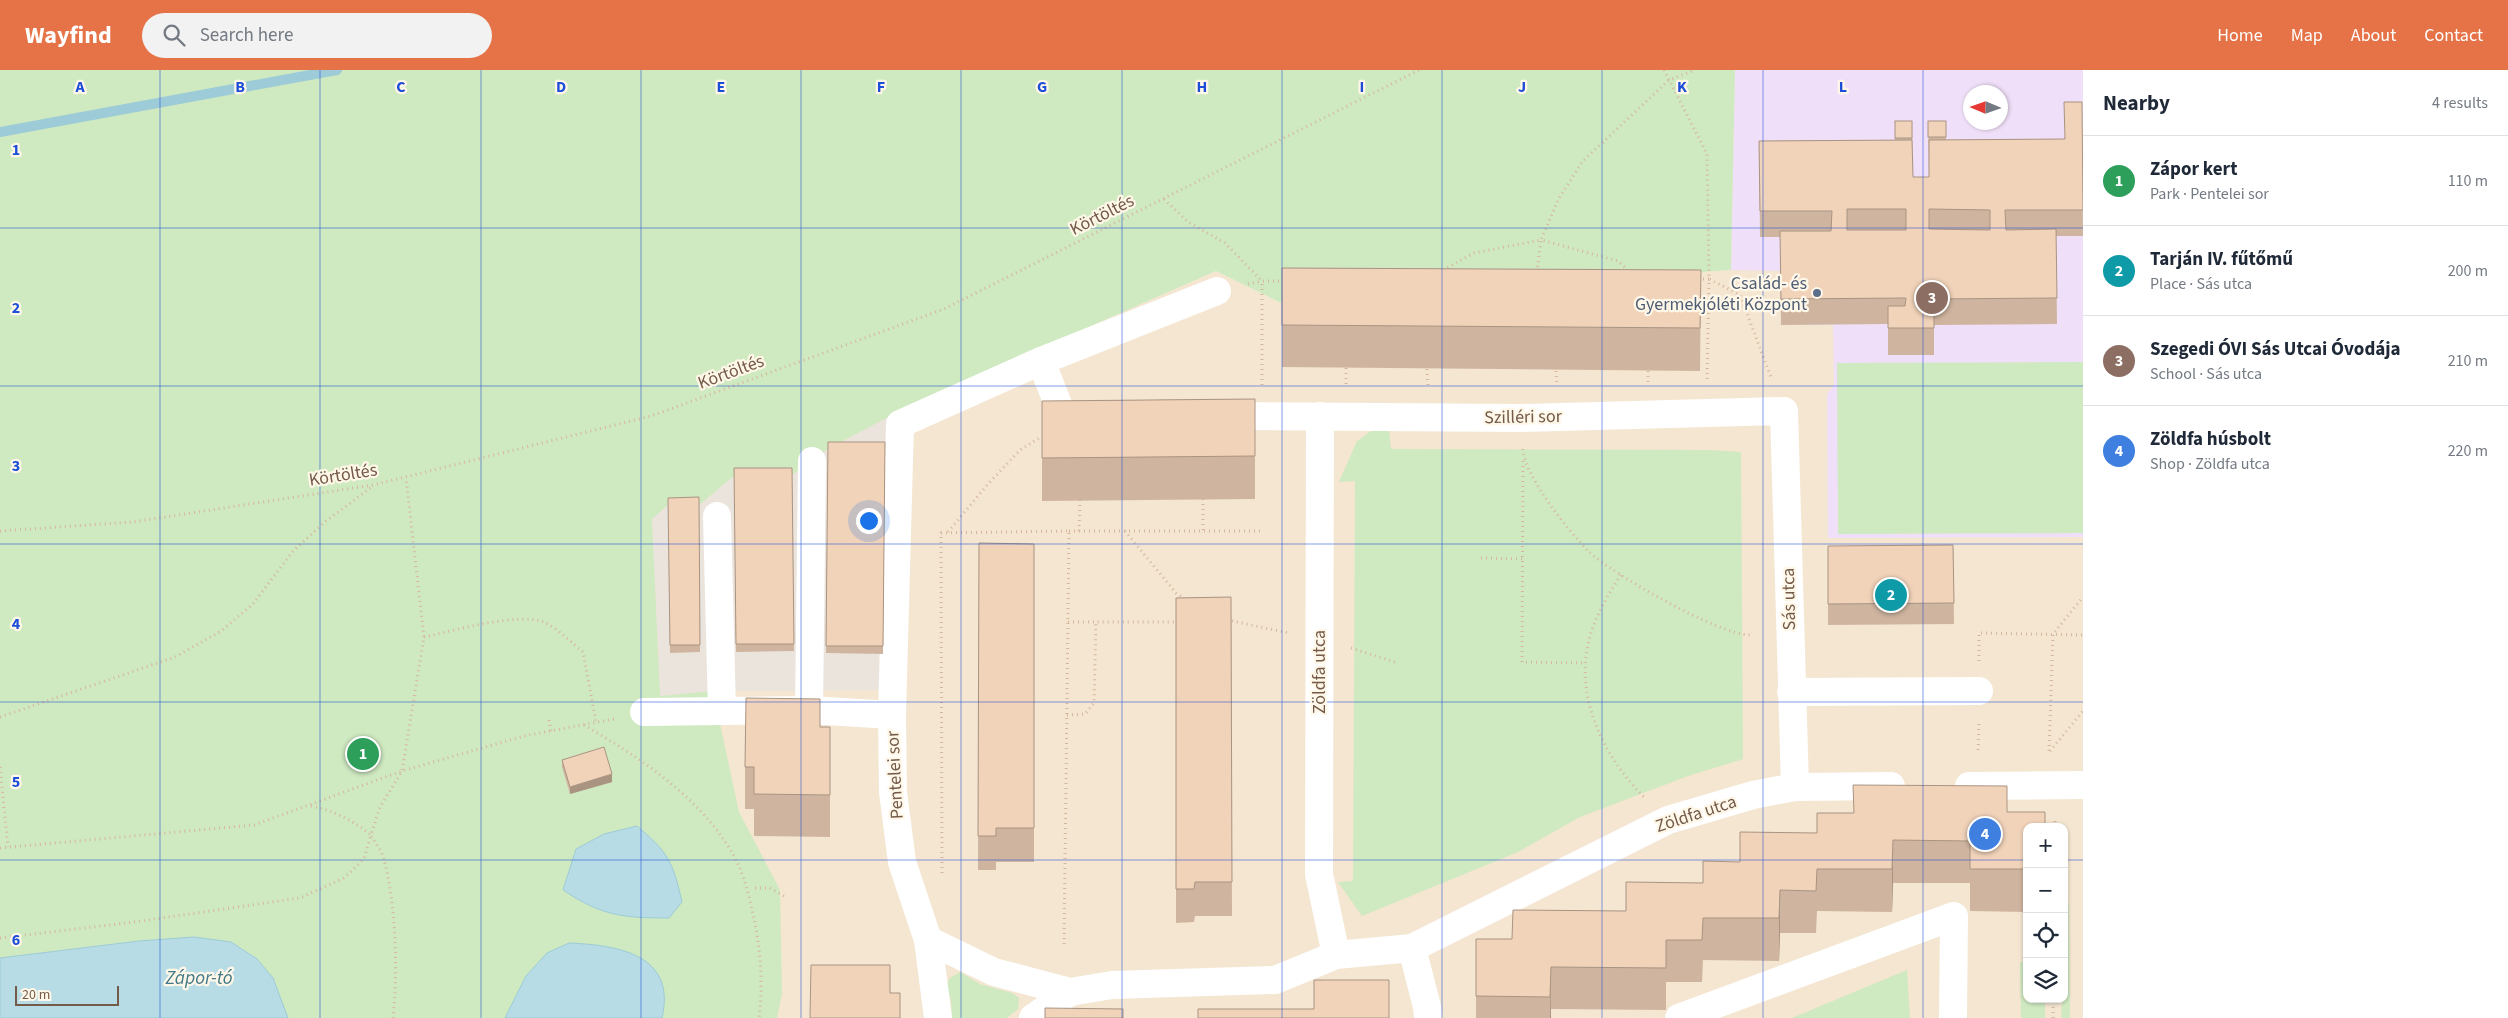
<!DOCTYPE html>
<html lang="en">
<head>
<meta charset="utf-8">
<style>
  body { margin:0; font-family:"Source Sans 3",sans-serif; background:#f2f2f3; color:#1f2937 }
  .controls { position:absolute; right:15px; bottom:15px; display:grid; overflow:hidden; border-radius:10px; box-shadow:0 1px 4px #0004 }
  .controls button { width:45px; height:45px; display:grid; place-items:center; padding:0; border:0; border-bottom:1px solid #e0e1e3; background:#fff; color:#1f2937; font:25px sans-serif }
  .compass { position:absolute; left:1963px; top:15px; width:45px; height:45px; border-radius:50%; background:#fff; box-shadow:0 1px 4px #0004; rotate:272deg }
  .scale { position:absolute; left:15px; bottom:12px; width:104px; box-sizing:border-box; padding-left:5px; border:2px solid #735a49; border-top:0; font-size:14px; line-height:18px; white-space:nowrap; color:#735a49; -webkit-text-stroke:4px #fff7e8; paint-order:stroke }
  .you { position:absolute; left:868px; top:450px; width:18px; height:18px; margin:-12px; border:4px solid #fff; border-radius:50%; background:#1a73e8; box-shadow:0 0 0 8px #1a73e833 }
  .badge { display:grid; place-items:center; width:32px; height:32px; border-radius:50%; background:#e67347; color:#fff; font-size:16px; font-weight:700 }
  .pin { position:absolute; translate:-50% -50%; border:2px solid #fff; box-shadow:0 1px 5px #0006 }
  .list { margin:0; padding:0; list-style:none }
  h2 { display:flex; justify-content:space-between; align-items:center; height:65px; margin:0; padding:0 20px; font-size:21px }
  h2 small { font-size:16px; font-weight:400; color:#747a83 }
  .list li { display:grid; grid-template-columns:32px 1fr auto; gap:15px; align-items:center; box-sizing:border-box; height:90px; padding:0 20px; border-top:1px solid #e0e1e3 }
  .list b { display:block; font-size:19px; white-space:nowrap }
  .list p { margin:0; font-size:16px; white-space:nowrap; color:#747a83 }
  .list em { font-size:16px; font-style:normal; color:#747a83 }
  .icon { flex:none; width:28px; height:28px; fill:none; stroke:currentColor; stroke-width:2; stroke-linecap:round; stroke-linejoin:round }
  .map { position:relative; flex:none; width:2083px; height:948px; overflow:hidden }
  header { display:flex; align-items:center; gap:30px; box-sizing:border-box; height:70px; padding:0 25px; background:#e67347; color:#fff }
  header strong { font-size:24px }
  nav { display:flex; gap:28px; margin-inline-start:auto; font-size:18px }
  .search { width:350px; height:45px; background:#f2f2f3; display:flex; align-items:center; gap:12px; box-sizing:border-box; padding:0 18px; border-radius:28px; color:#747a83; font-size:19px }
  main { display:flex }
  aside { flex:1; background:#fff }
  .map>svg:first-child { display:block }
  .residential { fill:#f4e6d1; fill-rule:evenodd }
  .industrial { fill:#ebe4dd }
  .education { fill:#f0dff8; fill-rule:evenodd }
  .green { fill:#cfe9c1 }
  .water { fill:#b7dce5; stroke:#9dcbd7 }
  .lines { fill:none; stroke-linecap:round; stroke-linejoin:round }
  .stream { stroke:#9dcbd7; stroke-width:10 }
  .path { stroke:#d6b69d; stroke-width:3; stroke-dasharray:1 4; stroke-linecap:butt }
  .minor { stroke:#fff; stroke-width:28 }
  .wall { fill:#cfb5a0 }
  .shaded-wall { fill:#a99482 }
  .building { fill:#f1d3ba; stroke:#a99482; fill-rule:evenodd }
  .grid { fill:none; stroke:#1d4ed8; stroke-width:1; stroke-opacity:0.55 }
  .service-dot { fill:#5c6f8a; stroke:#fff7e8; stroke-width:2 }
  .labels { text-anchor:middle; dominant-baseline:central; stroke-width:4.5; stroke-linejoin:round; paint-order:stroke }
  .street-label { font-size:18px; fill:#735a49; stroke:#fff7e8 }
  .service-label { font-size:18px; fill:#4e5e75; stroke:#fff7e8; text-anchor:end }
  .water-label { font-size:19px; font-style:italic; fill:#427887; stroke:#fff7e8 }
  .grid-label { font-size:16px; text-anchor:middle; font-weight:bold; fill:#1d4ed8; stroke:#fff7e8; stroke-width:4.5; stroke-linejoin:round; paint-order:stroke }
</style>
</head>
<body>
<header>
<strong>Wayfind</strong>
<div class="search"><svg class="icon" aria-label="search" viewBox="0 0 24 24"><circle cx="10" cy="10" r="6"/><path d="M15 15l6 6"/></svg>Search here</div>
<nav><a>Home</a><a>Map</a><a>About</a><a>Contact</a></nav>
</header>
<main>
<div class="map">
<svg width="2083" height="948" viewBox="0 0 2083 948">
  <rect width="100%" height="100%" fill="#fcf3e2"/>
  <path class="residential" d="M 1735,0 L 2083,0 L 2083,948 L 0,948 L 0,570 L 907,337 L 1216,201 L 1281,233 L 1731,200 ZM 1970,22 L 2000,22 L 2000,52 L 1970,52 ZM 2027,757 L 2064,757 L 2064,929 L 2027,929 Z"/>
  <path class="industrial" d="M 907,337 L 906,620 L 713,621 L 660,626 L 652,448 L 668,435 L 699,435 L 734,406 L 792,405 L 828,379 Z"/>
  <path class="education" d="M 1735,0 L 2083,0 L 2083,467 L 1828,468 L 1827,324 L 1834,315 L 1833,255 L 1781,255 L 1780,201 L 1731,200 ZM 1970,22 L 2000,22 L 2000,52 L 1970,52 Z"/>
  <g class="green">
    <path d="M 0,0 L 1735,0 L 1731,200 L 1281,233 L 1216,201 L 907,337 L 828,379 L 792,405 L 734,406 L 699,435 L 668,435 L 652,449 L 660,626 L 713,621 L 739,742 L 780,820 L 782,924 L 777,948 L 0,948 Z"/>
    <path d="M 2083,292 L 2083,463 L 1838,464 L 1837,293 Z"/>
    <path d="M 1374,359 L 1389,359 L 1391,379 L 1711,380 L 1741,382 L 1743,689 L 1688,706 L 1580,747 L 1518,782 L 1362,846 L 1338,812 L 1353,811 L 1355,411 L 1339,412 L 1357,371 Z"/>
    <path d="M 2069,833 L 2070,948 L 2061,948 L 2062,929 L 2064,929 L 2064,834 Z"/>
    <path d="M 2020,892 L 2027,892 L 2027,929 L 2045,929 L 2045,948 L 2021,948 Z"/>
    <path d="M 1907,900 L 1910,948 L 1792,948 Z"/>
    <path d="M 960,902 L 980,914 L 1012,923 L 1019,928 L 1018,939 L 1007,948 L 952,948 L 951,930 L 946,915 L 950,908 Z"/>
  </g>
  <g class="water">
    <path d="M 637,756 C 668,782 673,792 682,832 L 669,848 C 623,848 602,846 563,820 L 576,779 L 604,764 Z"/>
    <path d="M 194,867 L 231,872 L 257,889 L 273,908 L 288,948 L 0,948 L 0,888 L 139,871 Z"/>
    <path d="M 569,873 C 617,875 677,884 662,948 L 505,948 L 526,906 L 547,883 Z"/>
  </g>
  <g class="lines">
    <path class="stream" d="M 0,62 L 337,0"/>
    <g class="path">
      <path d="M 1664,0 L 1707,84 L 1709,209 L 1740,225 L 1772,310"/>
      <path d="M 1164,129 L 1188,152 L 1225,173 L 1262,211"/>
      <path d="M 1443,200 L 1474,183 L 1541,170 L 1558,130 L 1582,92 L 1669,10 L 1695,0"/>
      <path d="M 1537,202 L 1541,170 L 1618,191 L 1630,202"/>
      <path d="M 1698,209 L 1709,209 L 1707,312"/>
      <path d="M 1248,214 L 1262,211"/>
      <path d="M 1346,298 L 1346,316"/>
      <path d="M 1427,299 L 1428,317"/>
      <path d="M 1556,301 L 1557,316"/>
      <path d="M 1648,301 L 1648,314"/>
      <path d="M 1262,315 L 1262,211 L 1287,211"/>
      <path d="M 1523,379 C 1524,406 1569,461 1588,481 C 1612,504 1719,565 1750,565"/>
      <path d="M 1523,391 L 1522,592 L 1585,593"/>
      <path d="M 1203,429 L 1203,461"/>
      <path d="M 0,461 L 133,452 L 373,415 L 651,346 L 944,239 L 1419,0"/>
      <path d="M 1069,461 L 1263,461"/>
      <path d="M 1079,461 L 1080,430"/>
      <path d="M 1125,461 L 1176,523 L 1186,530"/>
      <path d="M 948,462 L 988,414 L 1020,380 L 1041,367"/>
      <path d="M 1481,488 L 1523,489"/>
      <path d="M 1621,505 C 1609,523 1598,542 1591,563 C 1572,623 1602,685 1644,727"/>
      <path d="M 1227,550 L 1289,563"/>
      <path d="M 1068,552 L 1096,552"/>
      <path d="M 424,567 C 453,561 520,541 546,553 C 559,560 572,573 583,582 L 596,652"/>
      <path d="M 1351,578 L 1395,592"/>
      <path d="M 1979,591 L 1979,563 L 2083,565"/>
      <path d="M 1067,645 L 1085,644 L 1094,633 L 1096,552 L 1178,552"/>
      <path d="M 0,647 L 175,587 L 221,561 L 253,534 L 293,481 L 326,451 L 373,416"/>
      <path d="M 549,650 L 551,661"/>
      <path d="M 584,655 C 642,689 708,732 738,794 C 746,812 751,834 755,853 C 761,885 763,916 759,948"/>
      <path d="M 1978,680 L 1979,652"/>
      <path d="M 2049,681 L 2053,564 L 2083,527"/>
      <path d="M 2050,681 L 2083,641"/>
      <path d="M 0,697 L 8,777"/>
      <path d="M 2055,757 L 2055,747"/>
      <path d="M 0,778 L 254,755 L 402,701 L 524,666 L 614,649"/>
      <path d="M 942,803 L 941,463 L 1069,461 L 1064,875"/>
      <path d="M 755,818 L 770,818 L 784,826"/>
      <path d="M 0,868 L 127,853 L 300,828 L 344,808 L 364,789 L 371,765 C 352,750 335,741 311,736"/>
      <path d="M 393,948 C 398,901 396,835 384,789 C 382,781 375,773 371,765 L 380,737 L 402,701 L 424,567 L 406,408"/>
      <path d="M 2053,948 L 2053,929"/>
    </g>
    <g class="minor">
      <path d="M 1041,291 L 1063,347 L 1084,347"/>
      <path d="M 1217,346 L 1521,348 L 1784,341 L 1795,717"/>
      <path d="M 1320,346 L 1319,804 L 1336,885"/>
      <path d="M 717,446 L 722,641"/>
      <path d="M 1791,622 L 1979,621"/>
      <path d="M 809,640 L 812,391"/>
      <path d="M 644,642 L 809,640 L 892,645 L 893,722 L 902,792 L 928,870 L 938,948"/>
      <path d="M 892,645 L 900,354 L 1041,291 L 1217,221"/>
      <path d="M 1969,716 L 2083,715"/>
      <path d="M 928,870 L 994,902 L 1070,922 L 1112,915 L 1275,910 L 1336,885 L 1412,878 L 1668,750 L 1753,725 L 1795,717 L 1891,716"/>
      <path d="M 1412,878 L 1427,937 L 1428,948"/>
      <path d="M 1033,948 L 1070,922"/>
      <path d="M 1679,948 L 1954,846 L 1953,948"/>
    </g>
  </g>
  <g class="wall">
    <path d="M 2082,32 L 2083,166 L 2056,166 L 2057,254 L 1934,255 L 1934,285 L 1888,285 L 1888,254 L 1781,255 L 1780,167 L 1760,167 L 1759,71 L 1895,70 L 1895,51 L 1912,51 L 1913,107 L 1929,107 L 1928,51 L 1946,51 L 1946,70 L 2064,69 Z"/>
    <path d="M 1282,198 L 1701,200 L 1700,301 L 1282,297 Z"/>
    <path d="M 1255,329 L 1255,429 L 1042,431 L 1042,331 Z"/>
    <path d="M 828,372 L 885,372 L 883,584 L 826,583 Z"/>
    <path d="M 734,398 L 792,398 L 794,581 L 736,582 Z"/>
    <path d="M 699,427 L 700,582 L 670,583 L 668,428 Z"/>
    <path d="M 979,473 L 1034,474 L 1034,792 L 996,792 L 996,800 L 978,800 Z"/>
    <path d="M 1953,475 L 1954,554 L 1828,555 L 1828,476 Z"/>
    <path d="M 1231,527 L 1232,846 L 1195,846 L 1194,852 L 1176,853 L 1176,528 Z"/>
    <path d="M 820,657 L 830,699 L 830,767 L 754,766 L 754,739 L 745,739 L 745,697 Z"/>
    <path d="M 562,690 L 612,712 L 570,724 L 562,697 Z"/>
    <path d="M 2007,742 L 2027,757 L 2027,842 L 1970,841 L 1970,813 L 1893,813 L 1892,842 L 1817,841 L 1816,863 L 1780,863 L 1779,891 L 1703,890 L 1702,912 L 1666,912 L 1666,940 L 1551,939 L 1551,948 L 1476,948 L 1476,869 L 1512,869 L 1626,841 L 1703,813 L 1740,792 L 1817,763 Z"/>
  </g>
  <g class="shaded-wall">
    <path d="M 612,704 L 612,712 L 570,724 L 570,717 Z"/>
    <path d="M 1893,770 L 1893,813 L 1892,842 L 1892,799 Z"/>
    <path d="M 1780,820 L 1780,863 L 1779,891 L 1779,848 Z"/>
    <path d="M 1551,897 L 1551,948 L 1550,948 Z"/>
  </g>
  <g class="building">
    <path d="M 2064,32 L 2082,32 L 2083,140 L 2005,140 L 2006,160 L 2056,159 L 2057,228 L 1934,229 L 1934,258 L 1888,258 L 1888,236 L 1905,236 L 1906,228 L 1781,229 L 1780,161 L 1831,161 L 1832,141 L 1760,141 L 1759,71 L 1912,70 L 1913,107 L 1929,107 L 1929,70 L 2065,69 ZM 1847,139 L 1906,139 L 1906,160 L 1847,160 ZM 1929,139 L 1990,140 L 1990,160 L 1929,159 Z"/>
    <rect x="1895" y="51" width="17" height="17"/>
    <rect x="1928" y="51" width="18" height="16"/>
    <path d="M 1282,198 L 1701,200 L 1700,258 L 1282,255 Z"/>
    <path d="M 1255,329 L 1255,386 L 1042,388 L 1042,331 Z"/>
    <path d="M 828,372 L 885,372 L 883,576 L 826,576 Z"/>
    <path d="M 734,398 L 792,398 L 794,574 L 736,574 Z"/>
    <path d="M 699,427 L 700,575 L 670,575 L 668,428 Z"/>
    <path d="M 979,473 L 1034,474 L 1034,758 L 996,758 L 996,766 L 978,766 Z"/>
    <path d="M 1953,475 L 1954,533 L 1828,534 L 1828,476 Z"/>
    <path d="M 1231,527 L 1232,812 L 1195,812 L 1194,819 L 1176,819 L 1176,528 Z"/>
    <path d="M 746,628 L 820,629 L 820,657 L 830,657 L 830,725 L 754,724 L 754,697 L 745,697 Z"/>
    <path d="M 604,677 L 612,704 L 570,717 L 562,690 Z"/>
    <path d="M 1853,715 L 2007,716 L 2007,742 L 2045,742 L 2045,757 L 2027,757 L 2027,799 L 1970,799 L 1970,771 L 1893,770 L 1892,799 L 1817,799 L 1816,821 L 1780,820 L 1779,848 L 1703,848 L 1702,870 L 1666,870 L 1666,898 L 1551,897 L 1550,927 L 1476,926 L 1476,869 L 1512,869 L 1513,840 L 1626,841 L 1626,812 L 1703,813 L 1703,791 L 1740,792 L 1740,762 L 1817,763 L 1817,743 L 1854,743 Z"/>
    <path d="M 811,895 L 890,895 L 890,923 L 900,923 L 900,948 L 810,948 Z"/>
    <path d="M 1314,910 L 1389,910 L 1389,948 L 1198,948 L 1198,939 L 1314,939 Z"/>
    <path d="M 1045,938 L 1123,939 L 1123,948 L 1045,948 Z"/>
  </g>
  <path class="grid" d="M 160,0 L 160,948M 320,0 L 320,948M 481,0 L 481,948M 641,0 L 641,948M 801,0 L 801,948M 961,0 L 961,948M 1122,0 L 1122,948M 1282,0 L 1282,948M 1442,0 L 1442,948M 1602,0 L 1602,948M 1763,0 L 1763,948M 1923,0 L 1923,948M 0,158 L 2083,158M 0,316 L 2083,316M 0,474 L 2083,474M 0,632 L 2083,632M 0,790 L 2027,790M 2064,790 L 2083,790"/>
  <circle class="service-dot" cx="1817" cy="223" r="5"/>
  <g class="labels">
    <g class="street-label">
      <text transform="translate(1102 145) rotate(-27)">Körtöltés</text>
      <text transform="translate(731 302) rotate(-20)">Körtöltés</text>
      <text transform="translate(1523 347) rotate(-1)">Szilléri sor</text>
      <text transform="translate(343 405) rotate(-9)">Körtöltés</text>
      <text transform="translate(1789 529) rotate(-91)">Sás utca</text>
      <text transform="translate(1319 602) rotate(-90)">Zöldfa utca</text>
      <text transform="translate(895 705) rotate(-93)">Pentelei sor</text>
      <text transform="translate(1696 744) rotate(-18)">Zöldfa utca</text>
    </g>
    <g class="service-label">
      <text x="1807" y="213">Család- és<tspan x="1807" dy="21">Gyermekjóléti Központ</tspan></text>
    </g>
    <g class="water-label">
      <text x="199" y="908">Zápor-tó</text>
    </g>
  </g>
  <g class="grid-label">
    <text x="80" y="22">A</text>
    <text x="240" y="22">B</text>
    <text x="401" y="22">C</text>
    <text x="561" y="22">D</text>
    <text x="721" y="22">E</text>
    <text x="881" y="22">F</text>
    <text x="1042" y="22">G</text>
    <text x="1202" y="22">H</text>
    <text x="1362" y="22">I</text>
    <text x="1522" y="22">J</text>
    <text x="1682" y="22">K</text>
    <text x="1843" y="22">L</text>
    <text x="16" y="85">1</text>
    <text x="16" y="243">2</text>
    <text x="16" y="401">3</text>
    <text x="16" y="559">4</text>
    <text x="16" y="717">5</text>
    <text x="16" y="875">6</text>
  </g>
</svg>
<div class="controls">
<button>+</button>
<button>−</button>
<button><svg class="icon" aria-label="locate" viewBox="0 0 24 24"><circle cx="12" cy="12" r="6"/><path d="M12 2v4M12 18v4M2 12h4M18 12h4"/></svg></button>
<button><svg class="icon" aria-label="layers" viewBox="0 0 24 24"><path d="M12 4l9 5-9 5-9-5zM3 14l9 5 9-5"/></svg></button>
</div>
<svg class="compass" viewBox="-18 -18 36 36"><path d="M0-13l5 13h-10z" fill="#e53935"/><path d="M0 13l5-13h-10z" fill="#747a83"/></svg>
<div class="scale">20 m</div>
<div class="you"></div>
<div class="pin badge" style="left:363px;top:684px;background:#2e9e5b">1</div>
<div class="pin badge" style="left:1891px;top:525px;background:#0f9aa8">2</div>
<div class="pin badge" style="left:1932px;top:228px;background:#8d6e63">3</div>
<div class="pin badge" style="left:1985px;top:764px;background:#3f7fe0">4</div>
</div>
<aside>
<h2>Nearby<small>4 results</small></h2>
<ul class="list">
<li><span class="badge" style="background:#2e9e5b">1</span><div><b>Zápor kert</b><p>Park · Pentelei sor</p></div><em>110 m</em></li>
<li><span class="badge" style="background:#0f9aa8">2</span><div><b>Tarján IV. fűtőmű</b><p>Place · Sás utca</p></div><em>200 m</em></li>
<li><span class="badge" style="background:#8d6e63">3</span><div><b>Szegedi ÓVI Sás Utcai Óvodája</b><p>School · Sás utca</p></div><em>210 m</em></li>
<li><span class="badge" style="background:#3f7fe0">4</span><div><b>Zöldfa húsbolt</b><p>Shop · Zöldfa utca</p></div><em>220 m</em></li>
</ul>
</aside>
</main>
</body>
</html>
